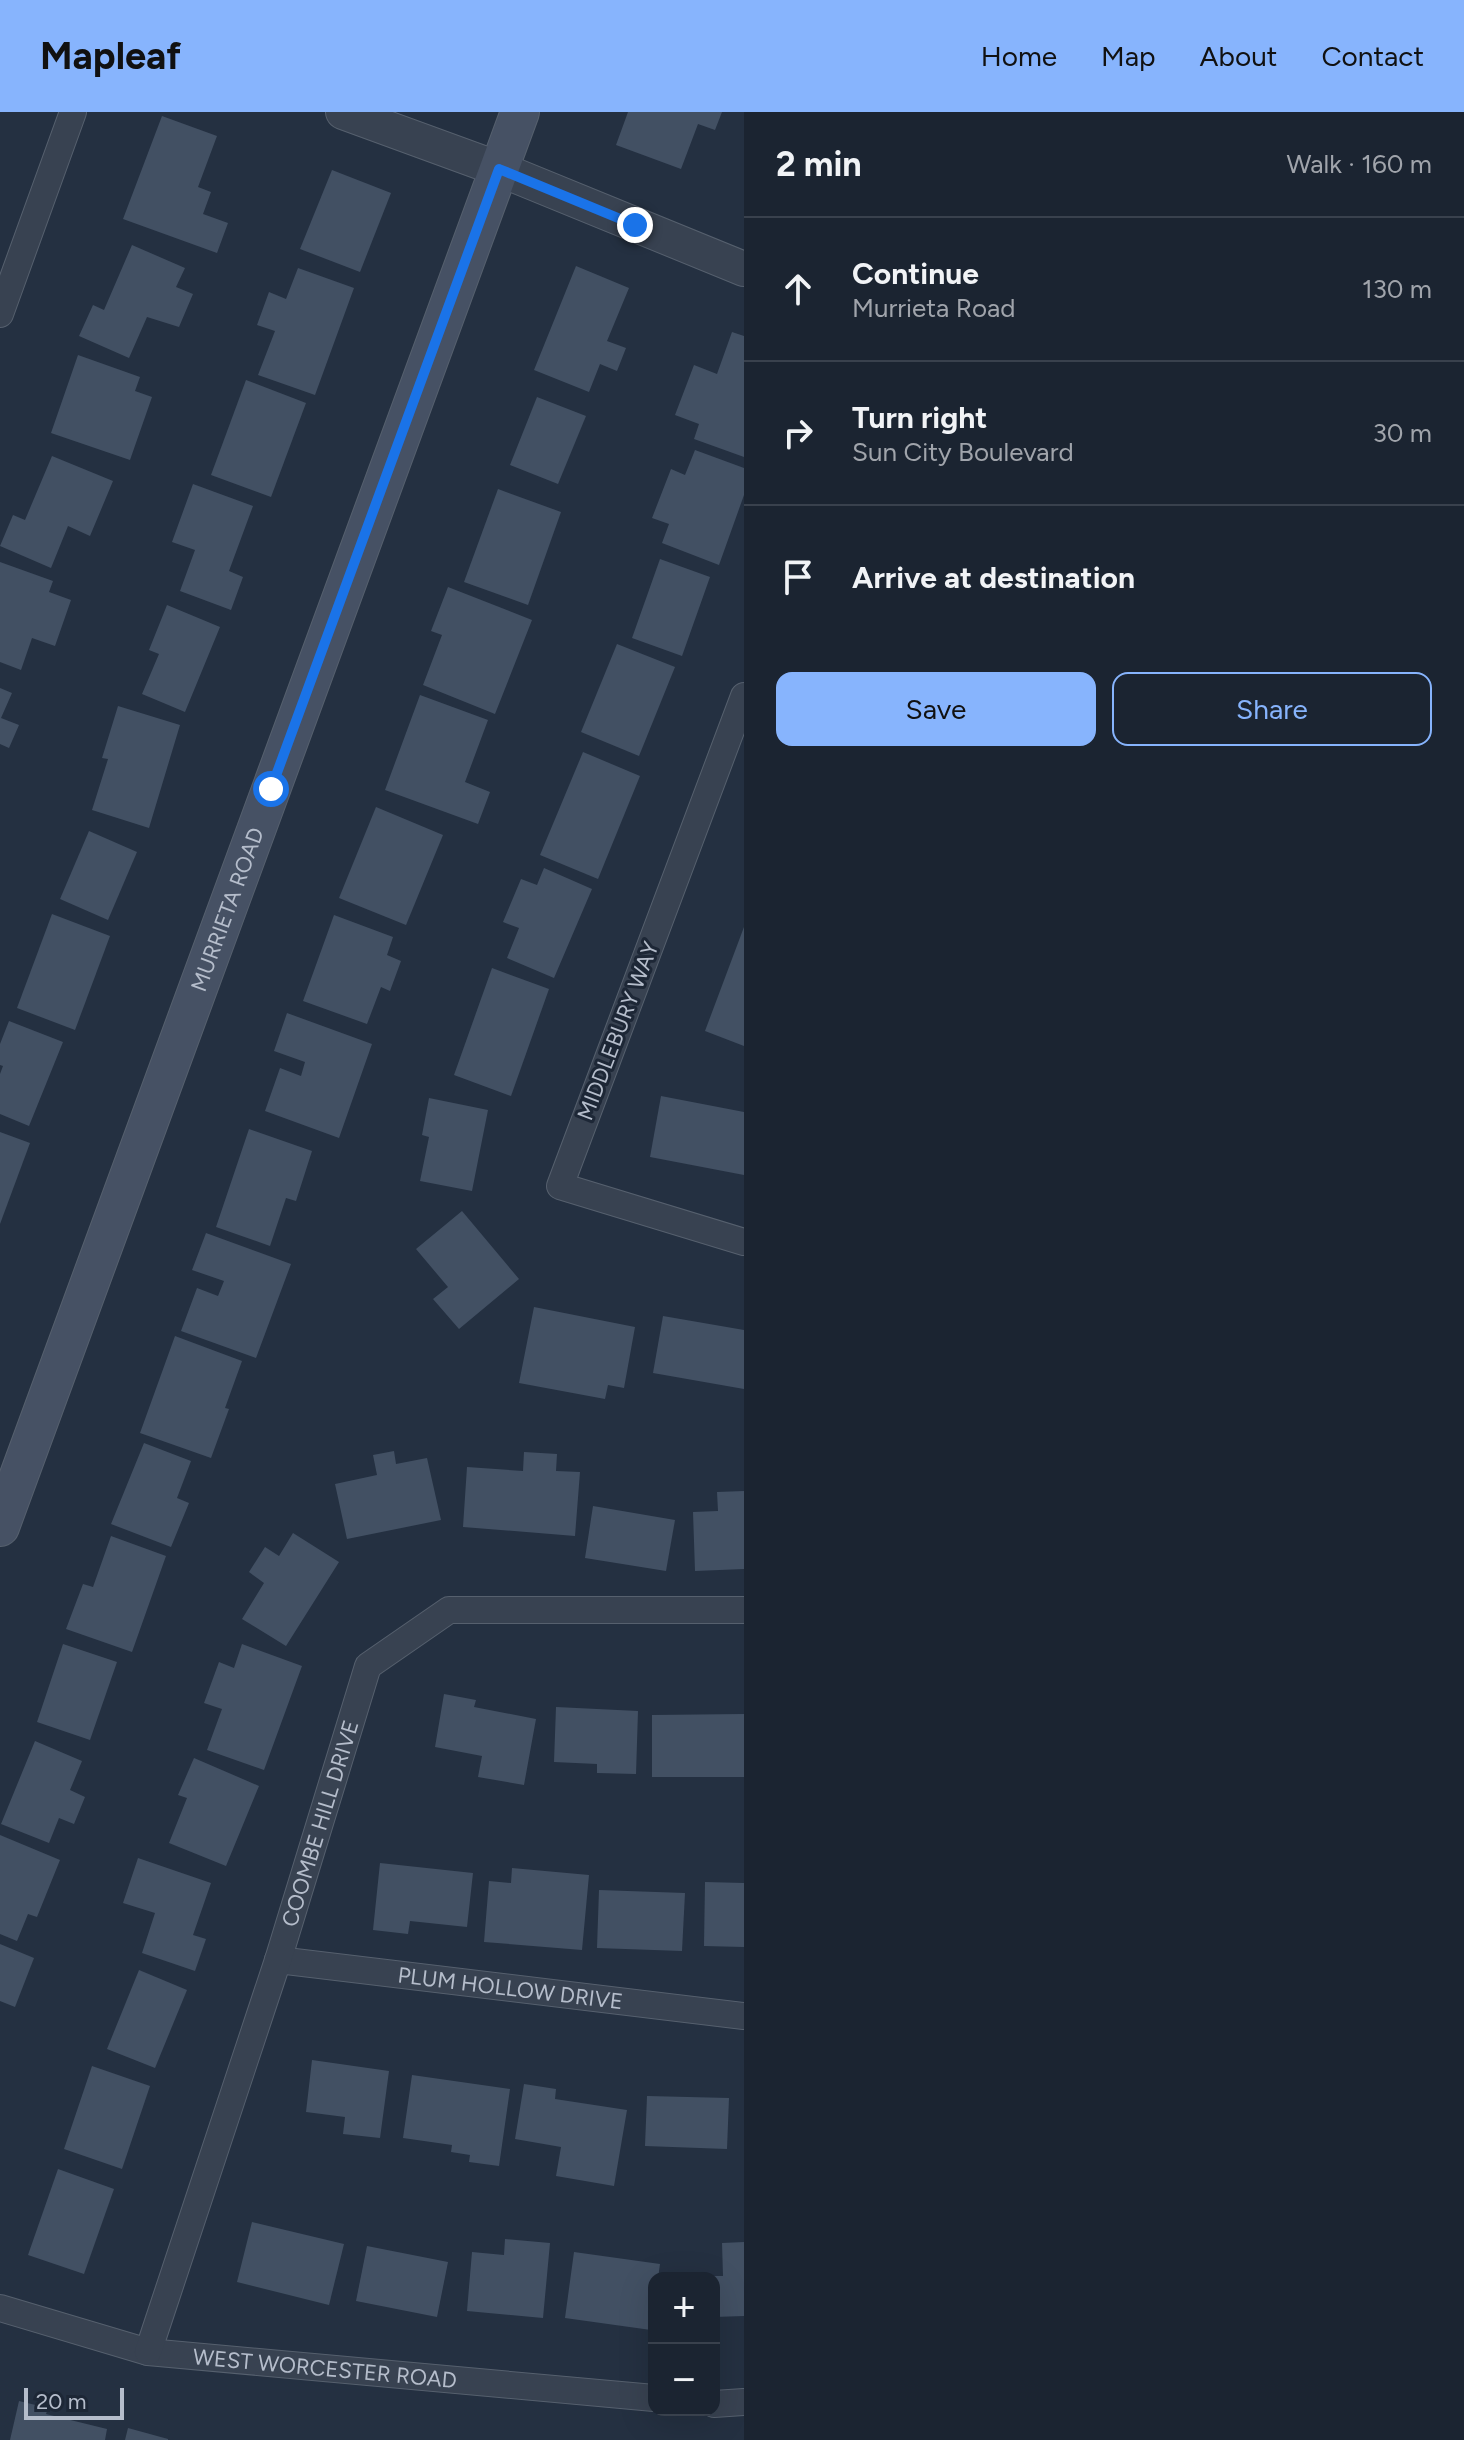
<!DOCTYPE html>
<html lang="en">
<head>
<meta charset="utf-8">
<style>
  body { margin:0; font-family:Figtree,sans-serif; background:#28303d; color:#f1f3f6 }
  .controls { position:absolute; right:24px; bottom:24px; display:grid; overflow:hidden; border-radius:16px; box-shadow:0 8px 32px #0002 }
  .controls button { width:72px; height:72px; display:grid; place-items:center; padding:0; border:0; border-bottom:2px solid #39414d; background:#1b2431; color:#f1f3f6; font:40px sans-serif }
  .scale { position:absolute; left:24px; bottom:20px; width:100px; box-sizing:border-box; padding-left:8px; border:4px solid #b5bdcb; border-top:0; font-size:22px; line-height:28px; white-space:nowrap; color:#b5bdcb; -webkit-text-stroke:6px #1d2736; paint-order:stroke }
  .stop { position:absolute; width:24px; height:24px; margin:-18px; border:6px solid #1a73e8; border-radius:50%; background:#fff }
  .stop.end { background:#1a73e8; border-color:#fff; box-shadow:0 2px 8px #0008 }
  .list { margin:0; padding:0; list-style:none }
  h2 { display:flex; justify-content:space-between; align-items:center; height:104px; margin:0; padding:0 32px; font-size:34px }
  h2 small { font-size:26px; font-weight:400; color:#a0a4ab }
  .list li { display:grid; grid-template-columns:52px 1fr auto; gap:24px; align-items:center; box-sizing:border-box; height:144px; padding:0 32px; border-top:2px solid #39414d }
  .list b { display:block; font-size:30px; white-space:nowrap }
  .list p { margin:0; font-size:26px; white-space:nowrap; color:#a0a4ab }
  .list em { font-size:26px; font-style:normal; color:#a0a4ab }
  .actions { display:flex; gap:16px; padding:24px 32px }
  .actions a { flex:1; padding:18px 0; border:2px solid #87b4fd; border-radius:16px; text-align:center; font-size:28px; color:#87b4fd }
  .actions .main { background:#87b4fd; color:#111 }
  .icon { flex:none; width:44px; height:44px; fill:none; stroke:currentColor; stroke-width:2; stroke-linecap:round; stroke-linejoin:round }
  .map { position:relative; flex:none; width:744px; height:2328px; overflow:hidden }
  header { display:flex; align-items:center; gap:48px; box-sizing:border-box; height:112px; padding:0 40px; background:#87b4fd; color:#111 }
  header strong { font-size:38px }
  nav { display:flex; gap:44px; margin-inline-start:auto; font-size:28px }
  main { display:flex }
  aside { flex:1; background:#1b2431 }
  .map>svg:first-child { display:block }
  .building { fill:#425063 }
  .lines { fill:none; stroke-linecap:round; stroke-linejoin:round }
  .minor-casing { stroke:#56606e; stroke-width:28 }
  .tertiary-casing { stroke:#56606e; stroke-width:36 }
  .secondary-casing { stroke:#56606e; stroke-width:40 }
  .minor { stroke:#384251; stroke-width:26 }
  .tertiary { stroke:#384251; stroke-width:34 }
  .secondary { stroke:#465164; stroke-width:38 }
  .route { stroke:#1a73e8; stroke-width:10 }
  .labels { text-anchor:middle; dominant-baseline:central; stroke-width:6; stroke-linejoin:round; paint-order:stroke }
  .street-label { font-size:22px; fill:#b5bdcb; stroke:#1d2736 }
</style>
</head>
<body>
<header>
<strong>Mapleaf</strong>
<nav><a>Home</a><a>Map</a><a>About</a><a>Contact</a></nav>
</header>
<main>
<div class="map">
<svg width="744" height="2328" viewBox="0 0 744 2328">
  <rect width="100%" height="100%" fill="#243041"/>
  <g class="building">
    <path d="M 628,0 L 722,0 L 715,18 L 698,12 L 681,57 L 616,33 Z"/>
    <path d="M 162,4 L 217,24 L 198,75 L 211,80 L 203,102 L 228,111 L 217,141 L 123,107 Z"/>
    <path d="M 332,58 L 391,81 L 360,160 L 300,137 Z"/>
    <path d="M 132,133 L 185,156 L 176,175 L 193,182 L 179,215 L 147,205 L 129,246 L 79,224 L 93,193 L 104,198 Z"/>
    <path d="M 576,154 L 629,176 L 607,229 L 626,236 L 617,259 L 600,252 L 589,280 L 534,258 Z"/>
    <path d="M 298,156 L 354,176 L 315,283 L 258,263 L 275,219 L 257,213 L 269,180 L 286,187 Z"/>
    <path d="M 732,220 L 744,224 L 744,345 L 694,327 L 699,312 L 675,303 L 694,253 L 717,262 Z"/>
    <path d="M 78,243 L 140,265 L 135,279 L 152,285 L 130,348 L 51,321 Z"/>
    <path d="M 246,268 L 306,291 L 271,385 L 211,363 Z"/>
    <path d="M 537,285 L 586,304 L 558,372 L 510,353 Z"/>
    <path d="M 695,338 L 744,356 L 744,383 L 719,453 L 662,431 L 669,412 L 652,406 L 671,357 L 685,363 Z"/>
    <path d="M 52,344 L 113,369 L 90,424 L 68,414 L 51,456 L 0,434 L 13,403 L 25,408 Z"/>
    <path d="M 193,372 L 253,394 L 229,459 L 243,465 L 231,498 L 180,479 L 195,438 L 172,430 Z"/>
    <path d="M 498,377 L 561,400 L 528,493 L 464,470 Z"/>
    <path d="M 660,447 L 710,465 L 682,544 L 632,526 Z"/>
    <path d="M 0,450 L 53,469 L 49,480 L 71,488 L 55,534 L 32,526 L 21,558 L 0,550 Z"/>
    <path d="M 448,475 L 532,508 L 495,602 L 423,573 L 442,523 L 431,519 Z"/>
    <path d="M 167,493 L 220,515 L 185,600 L 142,582 L 159,542 L 149,538 Z"/>
    <path d="M 617,532 L 675,555 L 639,644 L 581,620 Z"/>
    <path d="M 0,576 L 12,581 L 1,606 L 19,613 L 9,636 L 0,632 Z"/>
    <path d="M 420,583 L 488,608 L 465,670 L 490,680 L 478,712 L 385,678 Z"/>
    <path d="M 118,594 L 180,613 L 149,716 L 92,698 L 108,647 L 102,646 Z"/>
    <path d="M 583,640 L 640,664 L 598,767 L 540,743 Z"/>
    <path d="M 376,695 L 443,723 L 406,813 L 339,786 Z"/>
    <path d="M 89,719 L 137,740 L 108,808 L 60,787 Z"/>
    <path d="M 544,756 L 592,777 L 554,866 L 507,846 L 519,816 L 503,810 L 521,767 L 537,773 Z"/>
    <path d="M 52,802 L 110,824 L 75,918 L 17,896 Z"/>
    <path d="M 334,803 L 393,825 L 387,843 L 401,849 L 390,879 L 381,875 L 367,912 L 303,889 Z"/>
    <path d="M 744,815 L 744,934 L 705,919 Z"/>
    <path d="M 492,856 L 549,877 L 511,984 L 454,963 Z"/>
    <path d="M 287,901 L 372,932 L 339,1026 L 265,999 L 280,956 L 301,964 L 305,950 L 274,939 Z"/>
    <path d="M 9,909 L 63,930 L 29,1014 L 0,1002 L 0,962 L 3,954 L 0,953 L 0,932 Z"/>
    <path d="M 661,984 L 744,1000 L 744,1063 L 650,1045 Z"/>
    <path d="M 429,986 L 488,998 L 472,1079 L 420,1069 L 429,1025 L 422,1023 Z"/>
    <path d="M 249,1017 L 312,1039 L 296,1089 L 286,1086 L 270,1134 L 216,1115 Z"/>
    <path d="M 0,1020 L 30,1031 L 0,1112 Z"/>
    <path d="M 462,1099 L 519,1167 L 459,1217 L 433,1187 L 448,1175 L 416,1137 Z"/>
    <path d="M 206,1121 L 291,1152 L 256,1246 L 181,1219 L 197,1176 L 218,1184 L 224,1169 L 192,1158 Z"/>
    <path d="M 534,1195 L 635,1215 L 624,1276 L 608,1273 L 605,1287 L 519,1271 Z"/>
    <path d="M 663,1204 L 744,1218 L 744,1277 L 653,1261 Z"/>
    <path d="M 175,1224 L 242,1249 L 225,1296 L 229,1297 L 211,1346 L 140,1321 Z"/>
    <path d="M 144,1331 L 191,1349 L 177,1386 L 189,1391 L 171,1435 L 111,1412 Z"/>
    <path d="M 394,1339 L 396,1352 L 427,1346 L 441,1408 L 347,1427 L 335,1372 L 377,1363 L 373,1343 Z"/>
    <path d="M 524,1340 L 557,1342 L 556,1359 L 580,1360 L 575,1424 L 463,1415 L 467,1355 L 523,1359 Z"/>
    <path d="M 744,1379 L 744,1457 L 695,1459 L 693,1400 L 718,1399 L 717,1380 Z"/>
    <path d="M 593,1394 L 675,1408 L 666,1459 L 585,1446 Z"/>
    <path d="M 293,1421 L 339,1450 L 286,1534 L 242,1507 L 264,1471 L 249,1460 L 265,1435 L 279,1444 Z"/>
    <path d="M 111,1424 L 166,1444 L 132,1540 L 66,1517 L 83,1472 L 93,1475 Z"/>
    <path d="M 63,1532 L 117,1550 L 90,1628 L 37,1610 Z"/>
    <path d="M 242,1532 L 302,1554 L 264,1658 L 207,1638 L 222,1597 L 204,1591 L 219,1550 L 234,1556 Z"/>
    <path d="M 444,1582 L 476,1588 L 474,1595 L 536,1607 L 524,1673 L 478,1665 L 482,1644 L 435,1635 Z"/>
    <path d="M 556,1595 L 638,1599 L 636,1662 L 597,1661 L 597,1652 L 554,1650 Z"/>
    <path d="M 744,1602 L 744,1665 L 652,1665 L 652,1603 Z"/>
    <path d="M 35,1629 L 82,1649 L 70,1678 L 85,1685 L 74,1712 L 59,1706 L 49,1731 L 1,1712 Z"/>
    <path d="M 194,1646 L 259,1674 L 226,1754 L 169,1731 L 187,1686 L 178,1683 Z"/>
    <path d="M 0,1723 L 60,1748 L 37,1805 L 28,1802 L 17,1829 L 0,1822 Z"/>
    <path d="M 138,1746 L 211,1771 L 193,1823 L 206,1827 L 195,1859 L 142,1841 L 155,1801 L 123,1791 Z"/>
    <path d="M 380,1751 L 473,1761 L 467,1815 L 410,1809 L 408,1822 L 373,1818 Z"/>
    <path d="M 512,1756 L 589,1763 L 582,1838 L 484,1830 L 489,1769 L 511,1771 Z"/>
    <path d="M 705,1770 L 744,1771 L 744,1835 L 704,1834 Z"/>
    <path d="M 599,1778 L 685,1781 L 682,1839 L 597,1836 Z"/>
    <path d="M 0,1832 L 34,1846 L 15,1895 L 0,1889 Z"/>
    <path d="M 139,1858 L 187,1878 L 155,1956 L 107,1937 Z"/>
    <path d="M 312,1948 L 389,1959 L 380,2026 L 343,2022 L 345,2005 L 306,2000 Z"/>
    <path d="M 92,1954 L 150,1974 L 122,2057 L 64,2037 Z"/>
    <path d="M 412,1963 L 510,1977 L 499,2054 L 469,2050 L 470,2043 L 451,2040 L 452,2033 L 403,2026 Z"/>
    <path d="M 524,1972 L 556,1977 L 555,1987 L 627,1998 L 614,2074 L 556,2064 L 561,2035 L 515,2027 Z"/>
    <path d="M 647,1984 L 729,1986 L 727,2037 L 645,2034 Z"/>
    <path d="M 58,2057 L 114,2077 L 84,2162 L 28,2143 Z"/>
    <path d="M 252,2110 L 344,2132 L 329,2193 L 237,2170 Z"/>
    <path d="M 505,2127 L 550,2131 L 543,2206 L 467,2199 L 472,2140 L 504,2143 Z"/>
    <path d="M 744,2130 L 744,2204 L 714,2205 L 714,2164 L 723,2164 L 722,2131 Z"/>
    <path d="M 367,2134 L 448,2150 L 437,2205 L 356,2189 Z"/>
    <path d="M 574,2140 L 660,2152 L 658,2166 L 654,2166 L 651,2218 L 565,2206 Z"/>
    <path d="M 19,2289 L 48,2296 L 46,2302 L 107,2317 L 105,2328 L 10,2328 Z"/>
    <path d="M 128,2316 L 168,2327 L 168,2328 L 125,2328 Z"/>
  </g>
  <g class="lines">
    <defs>
      <g id="minor">
        <path d="M 0,202 L 73,0"/>
        <path d="M 744,584 L 560,1074 L 744,1130"/>
        <path id="s1" d="M 278,1848 L 744,1904"/>
        <path id="s2" d="M 0,2196 L 148,2240 L 654,2286"/>
        <path id="s3" d="M 148,2240 L 278,1848 L 368,1554 L 449,1498 L 744,1498"/>
        <path d="M 714,2292 L 744,2290"/>
      </g>
      <path id="tertiary" d="M 343,0 L 499,57 L 744,157"/>
      <g id="secondary">
        <path id="s4" d="M 0,1415 L 520,0"/>
      </g>
    </defs>
    <use href="#minor" class="minor-casing"/>
    <use href="#tertiary" class="tertiary-casing"/>
    <use href="#secondary" class="secondary-casing"/>
    <use href="#minor" class="minor"/>
    <use href="#tertiary" class="tertiary"/>
    <use href="#secondary" class="secondary"/>
  </g>
  <g class="lines">
    <path class="route" d="M 271,677 L 499,57 L 635,113"/>
  </g>
  <g class="labels">
    <g class="street-label">
      <text stroke="none"><textPath href="#s4" startOffset="658">MURRIETA ROAD</textPath></text>
      <text transform="translate(618 919) rotate(-69)">MIDDLEBURY WAY</text>
      <text stroke="none"><textPath href="#s3" startOffset="556">COOMBE HILL DRIVE</textPath></text>
      <text stroke="none"><textPath href="#s1" startOffset="234">PLUM HOLLOW DRIVE</textPath></text>
      <text stroke="none"><textPath href="#s2" startOffset="332">WEST WORCESTER ROAD</textPath></text>
    </g>
  </g>
</svg>
<div class="controls">
<button>+</button>
<button>−</button>
</div>
<div class="scale">20 m</div>
<div class="stop" style="left:271px;top:677px"></div>
<div class="stop end" style="left:635px;top:113px"></div>
</div>
<aside>
<h2>2 min<small>Walk · 160 m</small></h2>
<ul class="list">
<li><svg class="icon" aria-label="ahead" viewBox="0 0 24 24"><path d="M12 20V5M6 11l6-6 6 6"/></svg><div><b>Continue</b><p>Murrieta Road</p></div><em>130 m</em></li>
<li><svg class="icon" aria-label="right" viewBox="0 0 24 24"><path d="M7 20v-9h11M14 6l5 5-5 5"/></svg><div><b>Turn right</b><p>Sun City Boulevard</p></div><em>30 m</em></li>
<li><svg class="icon" aria-label="arrive" viewBox="0 0 24 24"><path d="M6 21V4h12l-3 4 3 4H6"/></svg><div><b>Arrive at destination</b></div></li>
</ul>
<div class="actions"><a class="main">Save</a><a>Share</a></div>
</aside>
</main>
</body>
</html>
